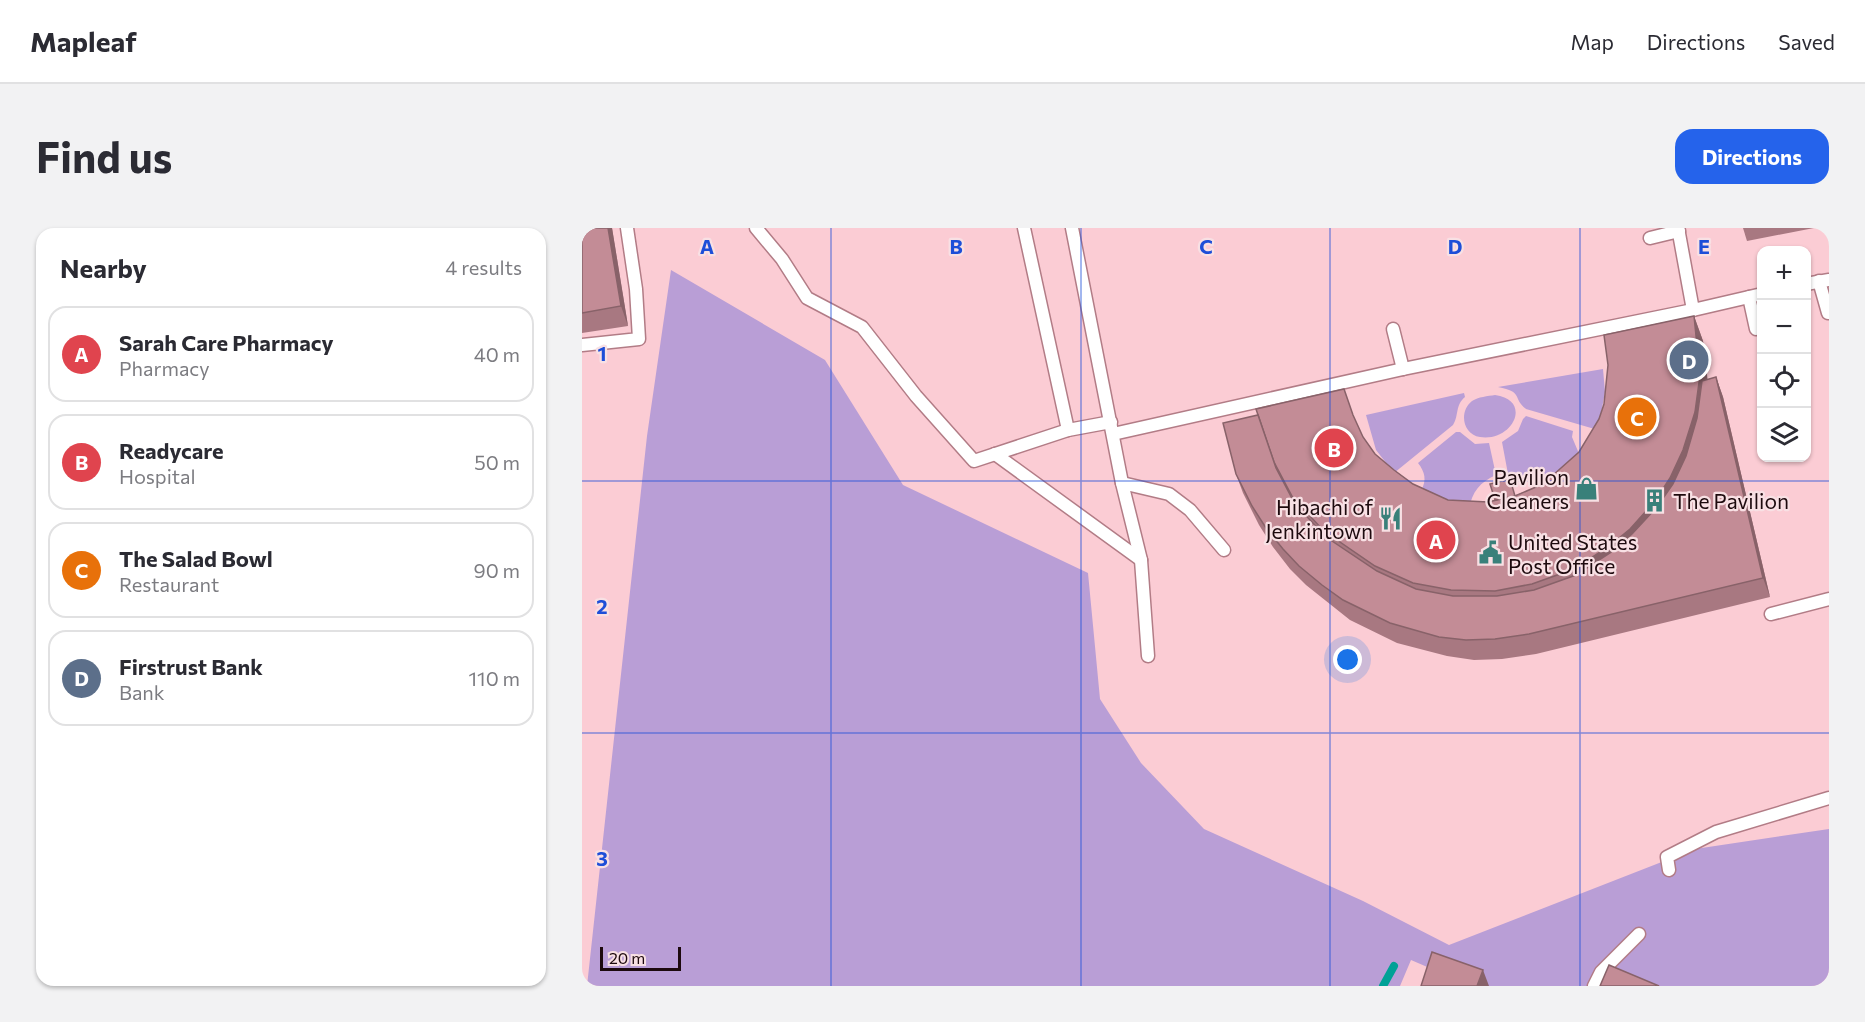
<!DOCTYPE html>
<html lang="en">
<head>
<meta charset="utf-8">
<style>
  body { margin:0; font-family:Commissioner,sans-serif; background:#f2f2f3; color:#2b2b33 }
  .controls { position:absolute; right:18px; top:18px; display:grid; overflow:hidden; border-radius:12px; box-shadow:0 2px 4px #0004 }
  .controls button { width:54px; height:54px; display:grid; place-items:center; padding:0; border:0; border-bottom:2px solid #e1e1e2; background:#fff; color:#2b2b33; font:30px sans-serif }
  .scale { position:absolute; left:18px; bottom:15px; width:81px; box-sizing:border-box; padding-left:6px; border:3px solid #1d0a0e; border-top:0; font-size:16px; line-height:21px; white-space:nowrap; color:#1d0a0e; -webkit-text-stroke:4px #f8e0e4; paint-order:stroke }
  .you { position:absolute; left:766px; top:432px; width:21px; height:21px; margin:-15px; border:4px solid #fff; border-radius:50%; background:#1a73e8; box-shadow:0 0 0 9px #1a73e833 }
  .badge { display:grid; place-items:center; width:39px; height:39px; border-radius:50%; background:#2563eb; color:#fff; font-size:20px; font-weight:700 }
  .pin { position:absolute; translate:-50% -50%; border:3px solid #fff; box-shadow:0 2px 6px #0006 }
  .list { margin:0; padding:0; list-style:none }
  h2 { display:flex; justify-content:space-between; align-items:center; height:78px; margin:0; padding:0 24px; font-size:26px }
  h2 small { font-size:20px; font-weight:400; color:#7c7c81 }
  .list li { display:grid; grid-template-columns:39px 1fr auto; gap:18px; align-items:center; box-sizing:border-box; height:96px; margin:0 12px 12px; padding:0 12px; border:2px solid #e1e1e2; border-radius:18px }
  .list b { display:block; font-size:22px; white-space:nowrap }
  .list p { margin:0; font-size:20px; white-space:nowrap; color:#7c7c81 }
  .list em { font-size:20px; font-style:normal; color:#7c7c81 }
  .icon { flex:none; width:33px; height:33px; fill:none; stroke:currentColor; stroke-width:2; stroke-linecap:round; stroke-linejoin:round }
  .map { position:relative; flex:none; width:1247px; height:758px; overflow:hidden; border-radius:18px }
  header { display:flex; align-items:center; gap:36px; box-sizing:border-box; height:84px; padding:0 30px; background:#fff; border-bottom:2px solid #e1e1e2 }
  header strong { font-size:28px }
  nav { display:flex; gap:33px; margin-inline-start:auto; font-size:21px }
  .intro { display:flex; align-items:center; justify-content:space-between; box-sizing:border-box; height:144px; padding:0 36px }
  h1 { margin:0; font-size:42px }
  .button { padding:15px 27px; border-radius:18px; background:#2563eb; color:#fff; font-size:21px; font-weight:700 }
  main { display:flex; gap:36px; padding:0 36px }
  aside { flex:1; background:#fff; border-radius:18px; box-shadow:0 2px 4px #0004 }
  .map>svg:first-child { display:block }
  .green { fill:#b99ed6 }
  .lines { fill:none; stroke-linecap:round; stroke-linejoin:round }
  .stream { stroke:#00a196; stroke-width:8 }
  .lane-casing { stroke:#b27c86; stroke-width:15 }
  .lane { stroke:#fff; stroke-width:12 }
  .wall { fill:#a87881 }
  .shaded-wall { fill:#886269 }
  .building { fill:#c38c96; stroke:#886269; stroke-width:1.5 }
  .grid { fill:none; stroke:#1d4ed8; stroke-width:1.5; stroke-opacity:0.55 }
  .labels { text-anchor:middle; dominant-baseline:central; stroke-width:4.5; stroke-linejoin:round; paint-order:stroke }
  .poi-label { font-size:21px; fill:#1d0a0e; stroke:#f8e0e4; text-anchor:end }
  .grid-label { font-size:20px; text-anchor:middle; font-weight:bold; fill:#1d4ed8; stroke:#f8e0e4; stroke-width:4.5; stroke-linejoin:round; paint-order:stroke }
</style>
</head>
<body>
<header>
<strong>Mapleaf</strong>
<nav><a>Map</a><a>Directions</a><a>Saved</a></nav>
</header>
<div class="intro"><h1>Find us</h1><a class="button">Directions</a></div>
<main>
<aside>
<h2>Nearby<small>4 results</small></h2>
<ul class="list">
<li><span class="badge" style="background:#e0444e">A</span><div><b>Sarah Care Pharmacy</b><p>Pharmacy</p></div><em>40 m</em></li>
<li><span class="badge" style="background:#e0444e">B</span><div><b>Readycare</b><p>Hospital</p></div><em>50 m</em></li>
<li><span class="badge" style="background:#e8710a">C</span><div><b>The Salad Bowl</b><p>Restaurant</p></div><em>90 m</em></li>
<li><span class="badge" style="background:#5c6f8a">D</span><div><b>Firstrust Bank</b><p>Bank</p></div><em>110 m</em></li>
</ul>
</aside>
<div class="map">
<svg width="1247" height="758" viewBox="0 0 1247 758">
  <rect width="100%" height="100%" fill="#fbccd4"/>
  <g class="green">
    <path d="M 89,42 L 243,132 L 321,257 L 506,345 L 518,471 L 559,535 L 622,601 L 781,673 L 867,717 L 1113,621 L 1247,601 L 1247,758 L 852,758 L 857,744 L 829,732 L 818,758 L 5,758 L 65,208 Z"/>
    <path d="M 1021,141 L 1023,164 L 1016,202 L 944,181 C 930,170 942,164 916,159 Z"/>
    <path d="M 882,165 L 883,169 C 873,177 877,188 871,197 L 812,245 L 794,222 L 784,187 Z"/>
    <path d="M 913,167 C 951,172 931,214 898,209 C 880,206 877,183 890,173 C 896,169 906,168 913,167 Z"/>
    <path d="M 944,188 L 991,203 L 990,209 L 998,228 L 959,258 L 941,248 L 926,246 L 920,214 L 936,203 L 941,191 Z"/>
    <path d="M 874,204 L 878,204 L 893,216 L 907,215 L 914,247 C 898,254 890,264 887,281 L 839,263 C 845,252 843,244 836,235 Z"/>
  </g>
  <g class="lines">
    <path class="stream" d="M 801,758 L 812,738"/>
    <defs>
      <g id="lane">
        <path d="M 174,0 L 200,31 L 225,70 L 280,99 L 334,168 L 392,233 L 486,202 L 529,194"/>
        <path d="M 442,0 L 486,202"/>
        <path d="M 490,0 L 540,255 L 559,332 L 566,428"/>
        <path d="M 1096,0 L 1111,82 L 1180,66"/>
        <path d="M 1068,10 L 1097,3"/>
        <path d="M 1237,53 L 1246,85"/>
        <path d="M 1224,56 L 1247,52"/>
        <path d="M 1167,69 L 1174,101"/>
        <path d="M 811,101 L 821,141"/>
        <path d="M 0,117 L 57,111 L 54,61 L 45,0"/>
        <path d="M 531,206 L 821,141 L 1111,82"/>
        <path d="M 413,226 L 559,332"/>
        <path d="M 540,255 L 587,266 L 608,282 L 642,322"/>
        <path d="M 1189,386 L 1247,371"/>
        <path d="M 1087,642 L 1085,629 L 1134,604 L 1247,570"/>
        <path d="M 1012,758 L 1019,744 L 1057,706"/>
      </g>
    </defs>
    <use href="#lane" class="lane-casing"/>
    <use href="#lane" class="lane"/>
  </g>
  <g class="wall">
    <path d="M 0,0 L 30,0 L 46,98 L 0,105 Z"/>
    <path d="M 1161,0 L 1232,0 L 1165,13 Z"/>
    <path d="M 1112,88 L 1121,113 L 1125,152 L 1134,149 L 1141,169 L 1188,369 L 954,426 L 920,431 L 892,432 L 865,428 L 815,415 L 768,392 L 724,357 L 708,341 L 691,319 L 677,297 L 661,265 L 654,246 L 676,187 L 773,192 L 781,209 L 793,226 L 812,242 L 831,256 L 866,272 L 906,274 L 934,267 L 954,259 L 970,248 L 997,224 Z"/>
  </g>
  <g class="shaded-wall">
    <path d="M 26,0 L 30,0 L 46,98 L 39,78 Z"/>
    <path d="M 1112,88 L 1121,113 L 1128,172 L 1111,248 L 1001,367 L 992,341 Z"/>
    <path d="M 1134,149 L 1141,169 L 1188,369 L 1181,350 Z"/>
    <path d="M 901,742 L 907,758 L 895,758 Z"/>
  </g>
  <g class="building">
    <path d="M 0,0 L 26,0 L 39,78 L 0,85 Z"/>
    <path d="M 1112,88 L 1118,147 L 1113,184 L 1101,222 L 1088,250 L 1073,273 L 1048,301 L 1026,319 L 992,341 L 950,356 L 913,363 L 869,362 L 831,355 L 793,338 L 742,303 L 711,270 L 692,234 L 674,181 L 762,161 L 771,187 L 781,209 L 793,226 L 812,242 L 831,256 L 866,272 L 906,274 L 933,268 L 954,259 L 970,248 L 997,224 L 1017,191 L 1022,176 L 1026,137 L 1022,107 Z"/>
    <path d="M 1134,149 L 1181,350 L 947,406 L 913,411 L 884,412 L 857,409 L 808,395 L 761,372 L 740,357 L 717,338 L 701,321 L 684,300 L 670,278 L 654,246 L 641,195 L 676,187 L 694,240 L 713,276 L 744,309 L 795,343 L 834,361 L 871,368 L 915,368 L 952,362 L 994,347 L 1028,325 L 1050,306 L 1075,279 L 1091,256 L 1104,228 L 1115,190 L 1120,153 Z"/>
    <path d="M 928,251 L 933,268 L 913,272 L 908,256 Z"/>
    <path d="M 850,724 L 901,742 L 895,758 L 839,758 Z"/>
    <path d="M 1027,737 L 1077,758 L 1018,758 Z"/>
  </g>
  <path class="grid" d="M 249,0 L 249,758M 499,0 L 499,758M 748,0 L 748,758M 998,0 L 998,758M 0,253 L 1247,253M 0,505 L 1247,505"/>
  <defs>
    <symbol id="shop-bare" viewBox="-9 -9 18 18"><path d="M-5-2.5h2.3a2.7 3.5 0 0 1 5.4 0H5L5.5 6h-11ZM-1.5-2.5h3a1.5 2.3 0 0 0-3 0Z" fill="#39807a" stroke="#f8e0e4" stroke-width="2.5" paint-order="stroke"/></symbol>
    <symbol id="building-bare" viewBox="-9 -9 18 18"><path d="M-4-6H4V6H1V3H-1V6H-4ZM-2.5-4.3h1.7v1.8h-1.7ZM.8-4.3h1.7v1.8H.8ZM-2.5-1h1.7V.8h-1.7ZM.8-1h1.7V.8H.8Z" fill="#39807a" stroke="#f8e0e4" stroke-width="2.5" paint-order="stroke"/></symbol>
    <symbol id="restaurant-bare" viewBox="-9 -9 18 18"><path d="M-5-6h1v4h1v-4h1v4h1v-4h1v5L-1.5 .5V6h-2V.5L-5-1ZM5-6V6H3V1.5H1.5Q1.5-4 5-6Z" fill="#39807a" stroke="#f8e0e4" stroke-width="2.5" paint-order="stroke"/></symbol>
    <symbol id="civic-bare" viewBox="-9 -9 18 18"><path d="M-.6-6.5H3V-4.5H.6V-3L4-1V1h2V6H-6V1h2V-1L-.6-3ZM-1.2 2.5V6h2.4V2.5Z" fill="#39807a" stroke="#f8e0e4" stroke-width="2.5" paint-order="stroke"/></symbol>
  </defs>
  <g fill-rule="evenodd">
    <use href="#shop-bare" x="988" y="244" width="33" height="33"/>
    <use href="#building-bare" x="1056" y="256" width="33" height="33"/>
    <use href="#restaurant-bare" x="792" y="274" width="33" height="33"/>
    <use href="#civic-bare" x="892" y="308" width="33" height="33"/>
  </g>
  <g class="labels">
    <g class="poi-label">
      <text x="987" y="248">Pavilion<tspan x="987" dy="24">Cleaners</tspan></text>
      <text x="1091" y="272" text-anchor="start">The Pavilion</text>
      <text x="791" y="278">Hibachi of<tspan x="791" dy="24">Jenkintown</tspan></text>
      <text x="926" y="313" text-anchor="start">United States<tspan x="926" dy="24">Post Office</tspan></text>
    </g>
  </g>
  <g class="grid-label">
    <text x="125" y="26">A</text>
    <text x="374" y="26">B</text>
    <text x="624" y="26">C</text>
    <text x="873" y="26">D</text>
    <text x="1122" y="26">E</text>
    <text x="20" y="133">1</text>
    <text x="20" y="386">2</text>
    <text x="20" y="638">3</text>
  </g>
</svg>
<div class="controls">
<button>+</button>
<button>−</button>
<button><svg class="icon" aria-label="locate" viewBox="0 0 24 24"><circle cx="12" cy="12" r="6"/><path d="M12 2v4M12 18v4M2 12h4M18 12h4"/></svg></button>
<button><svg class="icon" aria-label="layers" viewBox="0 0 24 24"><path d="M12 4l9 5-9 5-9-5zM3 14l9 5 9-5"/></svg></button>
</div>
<div class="scale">20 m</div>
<div class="you"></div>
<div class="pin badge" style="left:854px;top:312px;background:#e0444e">A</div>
<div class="pin badge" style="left:752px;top:220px;background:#e0444e">B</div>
<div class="pin badge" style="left:1055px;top:189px;background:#e8710a">C</div>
<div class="pin badge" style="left:1107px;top:132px;background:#5c6f8a">D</div>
</div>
</main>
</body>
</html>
